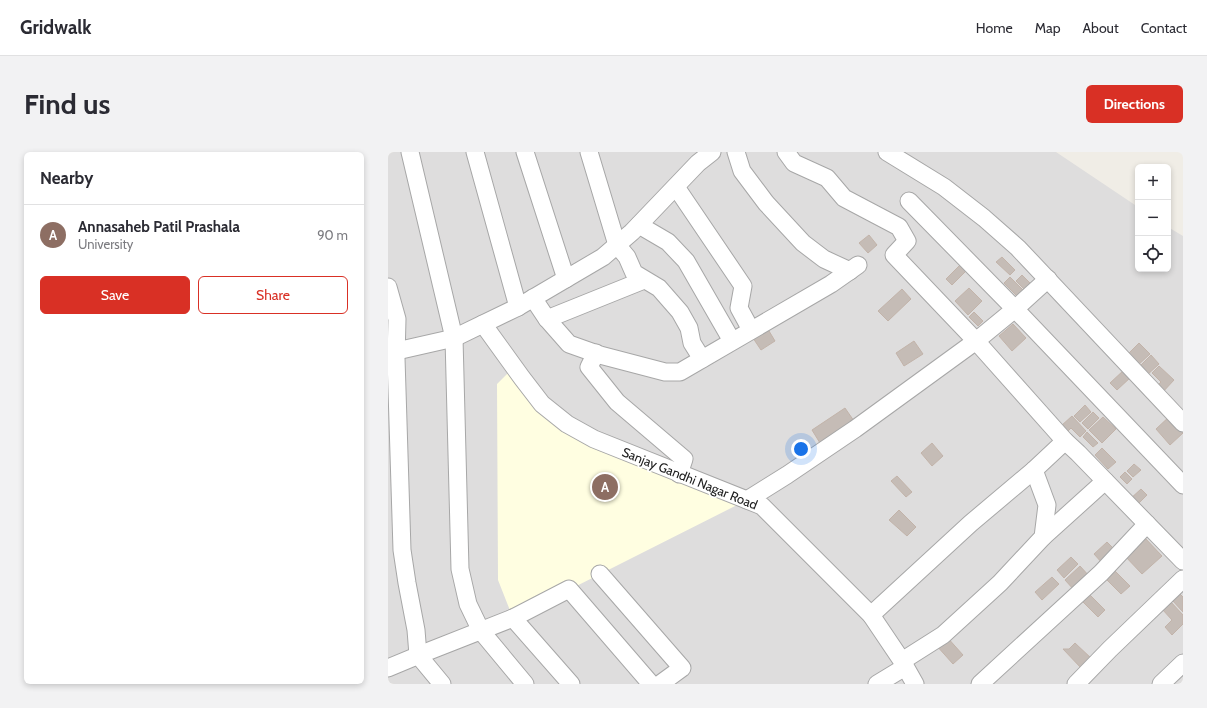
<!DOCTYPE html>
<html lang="en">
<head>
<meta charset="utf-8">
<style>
  body { margin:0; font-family:Cabin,sans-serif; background:#f2f2f3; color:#2b2b33 }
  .controls { position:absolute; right:12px; top:12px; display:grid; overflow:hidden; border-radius:6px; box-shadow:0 2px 6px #0003 }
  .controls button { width:36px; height:36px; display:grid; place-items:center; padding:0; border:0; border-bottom:1px solid #e1e1e2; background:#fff; color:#2b2b33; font:20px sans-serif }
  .you { position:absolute; left:413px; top:297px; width:14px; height:14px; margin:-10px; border:3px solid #fff; border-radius:50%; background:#1a73e8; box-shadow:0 0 0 6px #1a73e833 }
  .badge { display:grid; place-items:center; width:26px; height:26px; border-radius:50%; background:#d93025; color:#fff; font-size:13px; font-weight:700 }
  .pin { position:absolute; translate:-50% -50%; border:2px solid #fff; box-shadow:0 1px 4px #0006 }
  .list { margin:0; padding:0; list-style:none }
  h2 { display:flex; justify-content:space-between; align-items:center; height:52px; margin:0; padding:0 16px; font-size:17px }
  h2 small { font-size:13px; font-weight:400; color:#7c7c81 }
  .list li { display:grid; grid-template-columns:26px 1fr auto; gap:12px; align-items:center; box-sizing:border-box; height:60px; padding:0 16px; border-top:1px solid #e1e1e2 }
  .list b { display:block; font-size:15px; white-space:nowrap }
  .list p { margin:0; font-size:13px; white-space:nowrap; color:#7c7c81 }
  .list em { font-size:13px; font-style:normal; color:#7c7c81 }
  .actions { display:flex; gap:8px; padding:12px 16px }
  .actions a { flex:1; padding:9px 0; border:1px solid #d93025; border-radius:6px; text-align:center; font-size:14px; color:#d93025 }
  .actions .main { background:#d93025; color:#fff }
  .icon { flex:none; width:22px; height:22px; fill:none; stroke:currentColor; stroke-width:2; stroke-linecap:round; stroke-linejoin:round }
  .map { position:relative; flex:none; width:795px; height:532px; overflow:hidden; border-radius:6px }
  header { display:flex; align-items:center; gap:24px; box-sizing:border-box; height:56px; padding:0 20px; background:#fff; border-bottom:1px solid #e1e1e2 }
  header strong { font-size:19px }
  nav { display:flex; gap:22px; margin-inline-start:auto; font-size:14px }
  .intro { display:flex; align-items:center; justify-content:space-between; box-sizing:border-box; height:96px; padding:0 24px }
  h1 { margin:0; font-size:28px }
  .button { padding:10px 18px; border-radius:6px; background:#d93025; color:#fff; font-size:14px; font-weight:700 }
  main { display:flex; gap:24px; padding:0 24px }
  aside { flex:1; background:#fff; border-radius:6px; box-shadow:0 2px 6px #0003 }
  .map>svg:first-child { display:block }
  .residential { fill:#dedddd }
  .education { fill:#fffee1 }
  .building { fill:#c5bcb6; stroke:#c2b3a9 }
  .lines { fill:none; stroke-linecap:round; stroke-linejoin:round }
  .minor-casing { stroke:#a7a7a7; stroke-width:19 }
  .minor { stroke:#fff; stroke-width:17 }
  .labels { text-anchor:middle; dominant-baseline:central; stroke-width:3.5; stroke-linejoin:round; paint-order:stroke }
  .street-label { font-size:13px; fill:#202020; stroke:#fff }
</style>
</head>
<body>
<header>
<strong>Gridwalk</strong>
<nav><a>Home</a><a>Map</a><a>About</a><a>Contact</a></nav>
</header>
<div class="intro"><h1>Find us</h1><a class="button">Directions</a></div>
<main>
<aside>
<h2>Nearby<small></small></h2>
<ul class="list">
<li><span class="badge" style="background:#8d6e63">A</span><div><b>Annasaheb Patil Prashala</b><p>University</p></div><em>90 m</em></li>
</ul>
<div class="actions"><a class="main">Save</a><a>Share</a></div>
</aside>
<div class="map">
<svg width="795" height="532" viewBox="0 0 795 532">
  <rect width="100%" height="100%" fill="#f0ede6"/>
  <path class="residential" d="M 0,0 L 668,0 L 750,55 L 750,117 L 780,117 L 780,75 L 795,84 L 795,532 L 0,532 Z"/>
  <path class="education" d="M 126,215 L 165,261 L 359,348 L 125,466 L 110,428 L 109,232 Z"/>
  <g class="building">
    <path d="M 481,83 L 489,93 L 480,101 L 471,91 Z"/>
    <path d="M 614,105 L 627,118 L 622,123 L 608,110 Z"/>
    <path d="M 572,113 L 578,119 L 564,133 L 558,127 Z"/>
    <path d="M 634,123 L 645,134 L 639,140 L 628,129 Z"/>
    <path d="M 622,125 L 635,138 L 629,144 L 616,131 Z"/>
    <path d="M 581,136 L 594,149 L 580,163 L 567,149 Z"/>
    <path d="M 514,137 L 523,147 L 500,169 L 490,159 Z"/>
    <path d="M 586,160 L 595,169 L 590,174 L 581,165 Z"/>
    <path d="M 625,172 L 638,186 L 624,199 L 611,184 Z"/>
    <path d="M 378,174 L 387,189 L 373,198 L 363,183 Z"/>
    <path d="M 526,189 L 535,202 L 516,214 L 508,201 Z"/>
    <path d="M 751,191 L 762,202 L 748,215 L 737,205 Z"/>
    <path d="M 763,203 L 771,212 L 757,225 L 749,217 Z"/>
    <path d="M 771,214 L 786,228 L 773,242 L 767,236 L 773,230 L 764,221 Z"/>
    <path d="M 736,218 L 743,225 L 729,238 L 722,231 Z"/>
    <path d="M 697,253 L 703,260 L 692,270 L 686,264 Z"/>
    <path d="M 457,256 L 466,269 L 432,291 L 424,278 Z"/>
    <path d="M 705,260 L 711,266 L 700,277 L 694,271 Z"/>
    <path d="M 783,263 L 795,275 L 795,281 L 782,293 L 768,277 Z"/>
    <path d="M 684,264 L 698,279 L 692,285 L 683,276 L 679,280 L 673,274 Z"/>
    <path d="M 715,265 L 728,277 L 714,291 L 701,278 Z"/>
    <path d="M 699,280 L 710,291 L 705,295 L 695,285 Z"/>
    <path d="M 544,291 L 555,304 L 544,314 L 533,301 Z"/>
    <path d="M 714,296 L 728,310 L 720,317 L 707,303 Z"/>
    <path d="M 746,312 L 753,318 L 745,325 L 739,319 Z"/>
    <path d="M 737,320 L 744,327 L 739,332 L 732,325 Z"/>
    <path d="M 509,324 L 524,340 L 518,345 L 503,329 Z"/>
    <path d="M 753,337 L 759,343 L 747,355 L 741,348 Z"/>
    <path d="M 511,358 L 528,375 L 519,384 L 501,368 Z"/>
    <path d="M 756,385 L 774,404 L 754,422 L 736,403 Z"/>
    <path d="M 719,390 L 728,399 L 715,412 L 706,402 Z"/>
    <path d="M 683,405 L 690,412 L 676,426 L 669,418 Z"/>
    <path d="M 692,414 L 702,425 L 687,439 L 677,428 Z"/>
    <path d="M 726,418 L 742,434 L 733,442 L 718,427 Z"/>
    <path d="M 664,425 L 671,432 L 654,448 L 647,440 Z"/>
    <path d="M 697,438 L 717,458 L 710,465 L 690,445 Z"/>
    <path d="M 791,441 L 795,445 L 795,460 L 784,448 Z"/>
    <path d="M 782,449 L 795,463 L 795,472 L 784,483 L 777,475 L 784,468 L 774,457 Z"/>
    <path d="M 558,484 L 575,503 L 565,512 L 548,493 Z"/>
    <path d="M 687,491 L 704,507 L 694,517 L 675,497 L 681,497 Z"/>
  </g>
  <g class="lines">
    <defs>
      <g id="minor">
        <path d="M 22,0 L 66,186 L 72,417 L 80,452 L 93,479 L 137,532"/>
        <path d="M 87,0 L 130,155"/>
        <path d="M 137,0 L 178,127"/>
        <path d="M 201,0 L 229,93 L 239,105 L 246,121 L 271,136 L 292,160 L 301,176 L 304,191 L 314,207"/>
        <path d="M 348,0 L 354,19 L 378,51 L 415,91 L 436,107 L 462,119"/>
        <path d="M 398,0 L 406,11 L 439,26 L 456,46 L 511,75 L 519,89 L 506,103 L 588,189 L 677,289 L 690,301 L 795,409"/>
        <path d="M 499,0 L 556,35 L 596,66 L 630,96 L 795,271"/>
        <path d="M 288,35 L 355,134 L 351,156 L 363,178"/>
        <path d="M 521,49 L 627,157 L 795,333"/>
        <path d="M 251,73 L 280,90 L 298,109 L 344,189"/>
        <path d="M 0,135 L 9,167 L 8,206 L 14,398 L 19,431 L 28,478 L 30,503 L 54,532"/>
        <path d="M 145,146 L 159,167 L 181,192 L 212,203 L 277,220 L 292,220 L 443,132 L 470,113"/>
        <path d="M 159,167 L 256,128"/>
        <path d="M 95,172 L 134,226 L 154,252 L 179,272 L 206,287 L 374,354 L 483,463 L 514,509 L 527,532"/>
        <path d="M 0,201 L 66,186 L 130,155 L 215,105 L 244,80 L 310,11 L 324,0"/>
        <path d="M 208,201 L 201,215 L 229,250 L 296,307 L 291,322"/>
        <path d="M 359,348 L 399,323 L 467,277 L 588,189 L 627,157 L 660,127"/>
        <path d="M 655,385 L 717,329"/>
        <path d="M 212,422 L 294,516 L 272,532"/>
        <path d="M 483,463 L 583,371 L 646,318"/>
        <path d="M 125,466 L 183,532"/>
        <path d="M 514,509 L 555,483 L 612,431 L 655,385 L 659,353 L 646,318 L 677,289"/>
        <path d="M 0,516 L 36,501 L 125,466 L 181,437 L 263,532"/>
        <path d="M 489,532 L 517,515"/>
        <path d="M 592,532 L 713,421 L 759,372"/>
        <path d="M 688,532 L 722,497 L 795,427"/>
        <path d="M 773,532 L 795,511"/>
      </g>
    </defs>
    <use href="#minor" class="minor-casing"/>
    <use href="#minor" class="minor"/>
  </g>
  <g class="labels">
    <g class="street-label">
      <text transform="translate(302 326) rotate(22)">Sanjay Gandhi Nagar Road</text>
    </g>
  </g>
</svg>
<div class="controls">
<button>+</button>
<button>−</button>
<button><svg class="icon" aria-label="locate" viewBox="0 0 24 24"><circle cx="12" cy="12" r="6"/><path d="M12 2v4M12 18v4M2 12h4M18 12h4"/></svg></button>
</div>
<div class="you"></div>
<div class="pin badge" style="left:217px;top:335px;background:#8d6e63">A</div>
</div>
</main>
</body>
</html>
